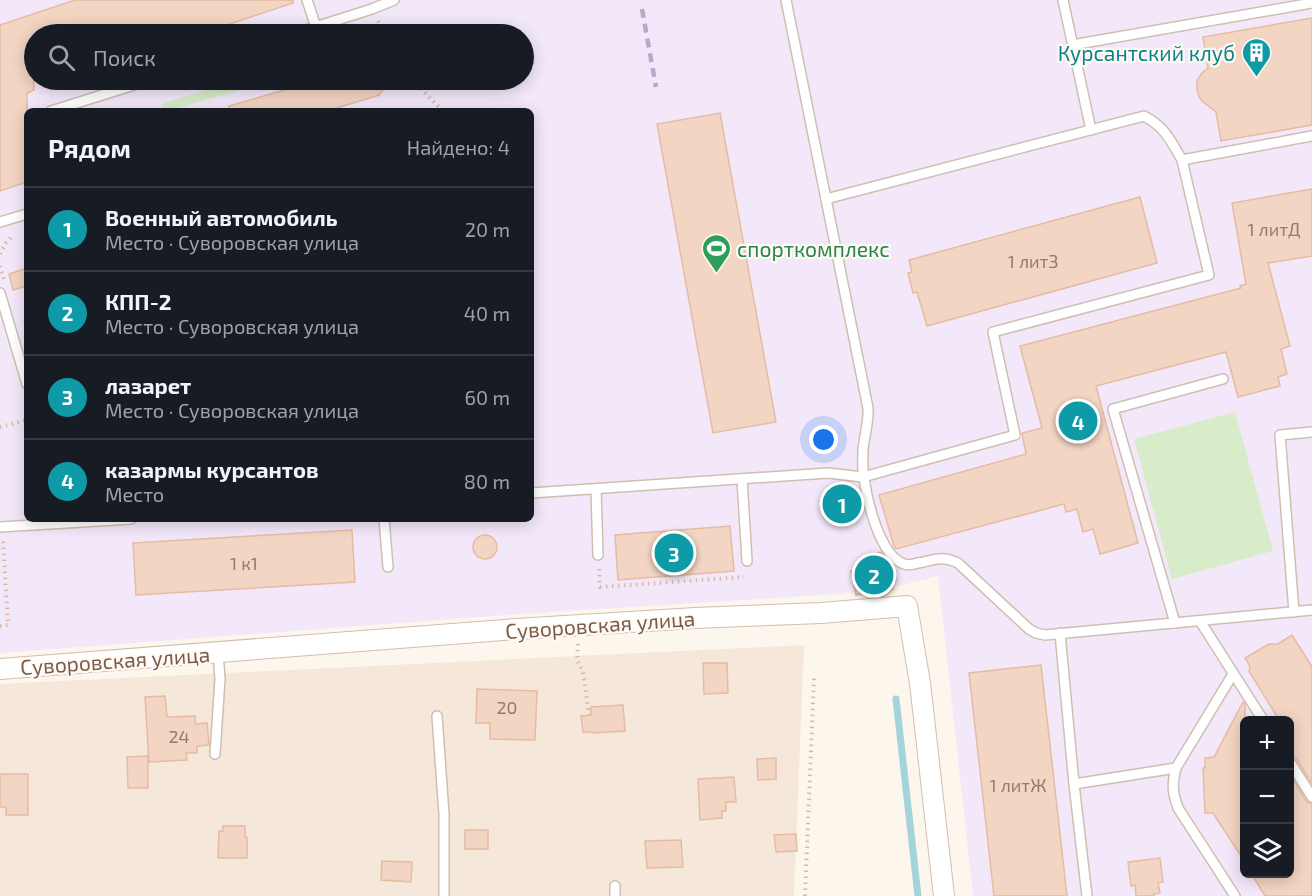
<!DOCTYPE html>
<html lang="ru">
<head>
<meta charset="utf-8">
<style>
  body { margin:0; font-family:"Exo 2",sans-serif; background:#20242c; color:#f1f3f6 }
  .controls { position:absolute; right:18px; bottom:18px; display:grid; overflow:hidden; border-radius:9px; box-shadow:0 3px 15px #0003 }
  .controls button { width:54px; height:54px; display:grid; place-items:center; padding:0; border:0; border-bottom:2px solid #363941; background:#171b24; color:#f1f3f6; font:30px sans-serif }
  .you { position:absolute; left:824px; top:440px; width:21px; height:21px; margin:-15px; border:4px solid #fff; border-radius:50%; background:#1a73e8; box-shadow:0 0 0 9px #1a73e833 }
  .badge { display:grid; place-items:center; width:39px; height:39px; border-radius:50%; background:#e76f51; color:#fff; font-size:20px; font-weight:700 }
  .pin { position:absolute; translate:-50% -50%; border:3px solid #fff; box-shadow:0 2px 6px #0006 }
  .list { margin:0; padding:0; list-style:none }
  h2 { display:flex; justify-content:space-between; align-items:center; height:78px; margin:0; padding:0 24px; font-size:26px }
  h2 small { font-size:20px; font-weight:400; color:#9ea1a6 }
  .list li { display:grid; grid-template-columns:39px 1fr auto; gap:18px; align-items:center; box-sizing:border-box; height:84px; padding:0 24px; border-top:2px solid #363941 }
  .list b { display:block; font-size:22px; white-space:nowrap }
  .list p { margin:0; font-size:20px; white-space:nowrap; color:#9ea1a6 }
  .list em { font-size:20px; font-style:normal; color:#9ea1a6 }
  .icon { flex:none; width:33px; height:33px; fill:none; stroke:currentColor; stroke-width:2; stroke-linecap:round; stroke-linejoin:round }
  .map { position:relative; flex:none; width:1312px; height:896px; overflow:hidden }
  .search { position:absolute; background:#171b24; box-shadow:0 3px 15px #0003; left:24px; top:24px; width:510px; height:66px; display:flex; align-items:center; gap:15px; box-sizing:border-box; padding:0 21px; border-radius:33px; color:#9ea1a6; font-size:22px }
  .panel { position:absolute; background:#171b24; box-shadow:0 3px 15px #0003; left:24px; top:108px; width:510px; height:414px; border-radius:9px }
  .map>svg:first-child { display:block }
  .residential { fill:#f5e8da }
  .education { fill:#f3e8fa; fill-rule:evenodd }
  .green { fill:#d8ecc9 }
  .lines { fill:none; stroke-linecap:round; stroke-linejoin:round }
  .stream { stroke:#a5d3da; stroke-width:7 }
  .building { fill:#f3d5c3; stroke:#e6bba3; stroke-width:1.5 }
  .lane-casing { stroke:#d1beb0; stroke-width:12 }
  .street-casing { stroke:#d1beb0; stroke-width:22 }
  .path { stroke:#d9b8a5; stroke-width:4; stroke-dasharray:1.5 4.5; stroke-linecap:butt }
  .lane { stroke:#fff; stroke-width:9 }
  .street { stroke:#fff; stroke-width:20 }
  .rail { stroke:#b9a8c9; stroke-width:4.5; stroke-dasharray:9 6; stroke-linecap:butt }
  .labels { text-anchor:middle; dominant-baseline:central; stroke-width:4.5; stroke-linejoin:round; paint-order:stroke }
  .number-label { font-size:18px; fill:#987a6a }
  .culture-label { font-size:21px; fill:#0d838f; stroke:#fffaf3; text-anchor:end }
  .leisure-label { font-size:21px; fill:#27864d; stroke:#fffaf3; text-anchor:start }
  .street-label { font-size:21px; fill:#7a5c4d; stroke:#fffaf3 }
</style>
</head>
<body>
<div class="map">
<svg width="1312" height="896" viewBox="0 0 1312 896">
  <rect width="100%" height="100%" fill="#fdf6ec"/>
  <path class="residential" d="M 804,645 L 794,896 L 0,896 L 0,684 Z"/>
  <path class="education" d="M 0,0 L 1312,0 L 1312,896 L 973,896 L 938,576 L 894,587 L 887,595 L 877,597 L 875,591 L 856,595 L 855,593 L 535,613 L 0,653 ZM 34,34 L 524,34 L 524,80 L 34,80 ZM 27,111 L 531,111 L 531,519 L 27,519 ZM 1244,720 L 1290,720 L 1290,874 L 1244,874 Z"/>
  <g class="green">
    <path d="M 239,80 L 275,80 L 167,111 L 163,111 L 161,104 Z"/>
    <path d="M 1235,412 L 1273,551 L 1172,579 L 1134,439 Z"/>
  </g>
  <g class="lines">
    <path class="stream" d="M 896,699 L 918,896"/>
  </g>
  <g class="building">
    <path d="M 75,0 L 293,0 L 293,3 L 200,34 L 34,34 L 34,90 L 27,93 L 27,182 L 0,191 L 0,25 Z"/>
    <path d="M 1312,18 L 1312,125 L 1221,141 L 1216,112 L 1203,102 L 1199,97 L 1197,90 L 1197,81 L 1202,73 L 1208,68 L 1203,37 Z"/>
    <path d="M 319,80 L 390,80 L 379,95 L 327,111 L 230,111 L 229,106 Z"/>
    <path d="M 720,113 L 776,422 L 713,433 L 657,124 Z"/>
    <path d="M 1312,189 L 1312,256 L 1268,263 L 1290,346 L 1281,349 L 1287,374 L 1278,377 L 1280,386 L 1238,397 L 1226,352 L 1096,386 L 1138,543 L 1100,554 L 1093,529 L 1083,532 L 1077,509 L 1066,512 L 1064,504 L 896,549 L 894,546 L 879,495 L 1026,454 L 1022,433 L 1042,428 L 1020,346 L 1241,288 L 1240,286 L 1246,284 L 1232,203 Z"/>
    <path d="M 1140,197 L 1157,263 L 927,326 L 917,292 L 913,293 L 908,273 L 912,272 L 909,260 Z"/>
    <path d="M 27,268 L 27,286 L 13,290 L 9,274 Z"/>
    <path d="M 730,526 L 734,571 L 618,580 L 615,535 Z"/>
    <path d="M 352,530 L 355,582 L 136,595 L 133,543 Z"/>
    <circle cx="485" cy="547" r="12"/>
    <path d="M 881,552 L 893,566 L 896,579 L 893,589 L 884,596 L 877,596 L 876,591 L 856,595 L 851,571 L 863,569 L 861,557 Z"/>
    <path d="M 1292,635 L 1312,667 L 1312,784 L 1296,758 L 1290,755 L 1290,720 L 1279,720 L 1249,671 L 1250,666 L 1245,658 L 1269,644 L 1278,644 Z"/>
    <path d="M 703,663 L 727,663 L 728,693 L 704,694 Z"/>
    <path d="M 1041,665 L 1067,896 L 994,896 L 969,673 Z"/>
    <path d="M 477,689 L 537,691 L 535,740 L 490,739 L 490,723 L 476,723 Z"/>
    <path d="M 165,696 L 167,717 L 195,716 L 195,724 L 207,723 L 209,745 L 197,746 L 197,753 L 186,753 L 187,760 L 149,762 L 145,697 Z"/>
    <path d="M 1243,702 L 1245,704 L 1245,862 L 1213,813 L 1205,813 L 1203,768 L 1205,768 L 1205,758 L 1214,757 Z"/>
    <path d="M 623,705 L 625,731 L 592,733 L 592,732 L 583,732 L 581,716 L 591,715 L 591,707 Z"/>
    <path d="M 148,756 L 148,788 L 128,788 L 127,757 Z"/>
    <path d="M 776,758 L 776,779 L 758,780 L 757,759 Z"/>
    <path d="M 0,774 L 28,774 L 28,815 L 6,815 L 6,807 L 0,807 Z"/>
    <path d="M 1290,774 L 1306,801 L 1312,804 L 1312,896 L 1265,896 L 1251,873 L 1290,873 Z"/>
    <path d="M 734,777 L 736,802 L 726,802 L 726,811 L 722,811 L 722,818 L 700,820 L 698,779 Z"/>
    <path d="M 223,826 L 245,826 L 245,837 L 247,837 L 247,858 L 218,858 L 219,831 L 223,831 Z"/>
    <rect x="465" y="830" width="23" height="19"/>
    <path d="M 796,834 L 797,851 L 776,852 L 774,835 Z"/>
    <path d="M 681,840 L 683,867 L 647,868 L 645,841 Z"/>
    <path d="M 1160,858 L 1163,882 L 1158,883 L 1160,893 L 1154,894 L 1154,896 L 1136,896 L 1135,885 L 1131,886 L 1128,862 Z"/>
    <path d="M 382,861 L 412,862 L 411,882 L 381,880 Z"/>
  </g>
  <g class="lines">
    <defs>
      <g id="lane">
        <path d="M 307,0 L 316,27"/>
        <path d="M 786,0 L 868,408 C 869,423 864,436 863,450 C 863,459 862,469 864,478 C 867,501 880,556 904,564 C 909,566 913,564 918,563 C 934,560 942,555 958,563 L 1029,629 L 1036,633 L 1045,635 L 1312,610"/>
        <path d="M 1063,0 L 1091,130"/>
        <path d="M 293,34 L 372,9 L 394,0"/>
        <path d="M 1072,45 L 1312,3"/>
        <path d="M 51,111 L 150,80"/>
        <path d="M 826,199 L 1144,116 C 1165,127 1171,141 1182,160 L 1312,136"/>
        <path d="M 0,222 L 27,214"/>
        <path d="M 0,293 L 27,384"/>
        <path d="M 742,479 L 747,561"/>
        <path d="M 596,489 L 598,555"/>
        <path d="M 531,493 L 828,473 L 863,477 L 1015,435 L 993,332 L 1209,275 L 1182,160"/>
        <path d="M 384,519 L 388,567"/>
        <path d="M 0,527 L 131,519"/>
        <path d="M 1294,612 L 1280,435 L 1312,432"/>
        <path d="M 1200,621 L 1263,720"/>
        <path d="M 1175,623 L 1113,409 L 1223,379"/>
        <path d="M 1060,633 L 1074,784 L 1087,896"/>
        <path d="M 1233,674 L 1176,768 C 1172,785 1172,791 1178,808 L 1235,896"/>
        <path d="M 437,716 L 444,814 L 444,896"/>
        <path d="M 215,754 L 220,679 L 218,653"/>
        <path d="M 1290,762 L 1312,797"/>
        <path d="M 1074,784 L 1176,768"/>
        <path d="M 615,886 L 615,896"/>
      </g>
      <path id="street" d="M 0,669 L 516,629 L 695,618 L 821,613 L 907,606 L 920,683 L 944,896"/>
    </defs>
    <use href="#lane" class="lane-casing"/>
    <use href="#street" class="street-casing"/>
    <g class="path">
      <path d="M 378,21 L 385,34"/>
      <path d="M 412,80 L 443,111"/>
      <path d="M 0,254 L 6,243 L 13,235"/>
      <path d="M 0,266 L 4,279"/>
      <path d="M 0,427 L 27,420"/>
      <path d="M 599,569 L 600,587 L 744,577"/>
      <path d="M 0,626 L 8,625 L 3,539"/>
      <path d="M 578,644 L 577,660 L 583,672 L 589,715"/>
      <path d="M 805,896 L 814,678"/>
    </g>
    <use href="#lane" class="lane"/>
    <use href="#street" class="street"/>
    <path class="rail" d="M 642,9 L 656,87"/>
  </g>
  <defs>
    <symbol id="building-pin" viewBox="-11 -11 22 30"><path d="M0 17L-7.5 6A9.5 9.5 0 1 1 7.5 6Z" fill="#0f9aa8" stroke="#fffaf3"/><path d="M-4-6H4V6H1V3H-1V6H-4ZM-2.5-4.3h1.7v1.8h-1.7ZM.8-4.3h1.7v1.8H.8ZM-2.5-1h1.7V.8h-1.7ZM.8-1h1.7V.8H.8Z" fill="#fff"/></symbol>
    <symbol id="stadium-pin" viewBox="-11 -11 22 30"><path d="M0 17L-7.5 6A9.5 9.5 0 1 1 7.5 6Z" fill="#2e9e5b" stroke="#fffaf3"/><path d="M0-5a6.5 5 0 1 0 0 10a6.5 5 0 1 0 0-10ZM-3.5-1.8h7v3.6h-7Z" fill="#fff"/></symbol>
  </defs>
  <g fill-rule="evenodd">
    <use href="#building-pin" x="1240" y="36" width="33" height="45"/>
    <use href="#stadium-pin" x="700" y="232" width="33" height="45"/>
  </g>
  <g class="labels">
    <g class="number-label">
      <text x="1274" y="229">1 литД</text>
      <text x="1033" y="261">1 литЗ</text>
      <text x="244" y="563">1 к1</text>
      <text x="507" y="707">20</text>
      <text x="179" y="736">24</text>
      <text x="1018" y="785">1 литЖ</text>
    </g>
    <g class="culture-label">
      <text x="1235" y="52">Курсантский клуб</text>
    </g>
    <g class="leisure-label">
      <text x="737" y="248">спорткомплекс</text>
    </g>
    <g class="street-label">
      <text transform="translate(600 624) rotate(-4)">Суворовская улица</text>
      <text transform="translate(115 660) rotate(-4)">Суворовская улица</text>
    </g>
  </g>
</svg>
<div class="controls">
<button>+</button>
<button>−</button>
<button><svg class="icon" aria-label="layers" viewBox="0 0 24 24"><path d="M12 4l9 5-9 5-9-5zM3 14l9 5 9-5"/></svg></button>
</div>
<div class="you"></div>
<div class="pin badge" style="left:842px;top:504px;background:#0f9aa8">1</div>
<div class="pin badge" style="left:874px;top:575px;background:#0f9aa8">2</div>
<div class="pin badge" style="left:674px;top:553px;background:#0f9aa8">3</div>
<div class="pin badge" style="left:1078px;top:421px;background:#0f9aa8">4</div>
<div class="search"><svg class="icon" aria-label="search" viewBox="0 0 24 24"><circle cx="10" cy="10" r="6"/><path d="M15 15l6 6"/></svg>Поиск</div>
<section class="panel">
<h2>Рядом<small>Найдено: 4</small></h2>
<ul class="list">
<li><span class="badge" style="background:#0f9aa8">1</span><div><b>Военный автомобиль</b><p>Место · Суворовская улица</p></div><em>20 m</em></li>
<li><span class="badge" style="background:#0f9aa8">2</span><div><b>КПП-2</b><p>Место · Суворовская улица</p></div><em>40 m</em></li>
<li><span class="badge" style="background:#0f9aa8">3</span><div><b>лазарет</b><p>Место · Суворовская улица</p></div><em>60 m</em></li>
<li><span class="badge" style="background:#0f9aa8">4</span><div><b>казармы курсантов</b><p>Место</p></div><em>80 m</em></li>
</ul>
</section>
</div>
</body>
</html>
